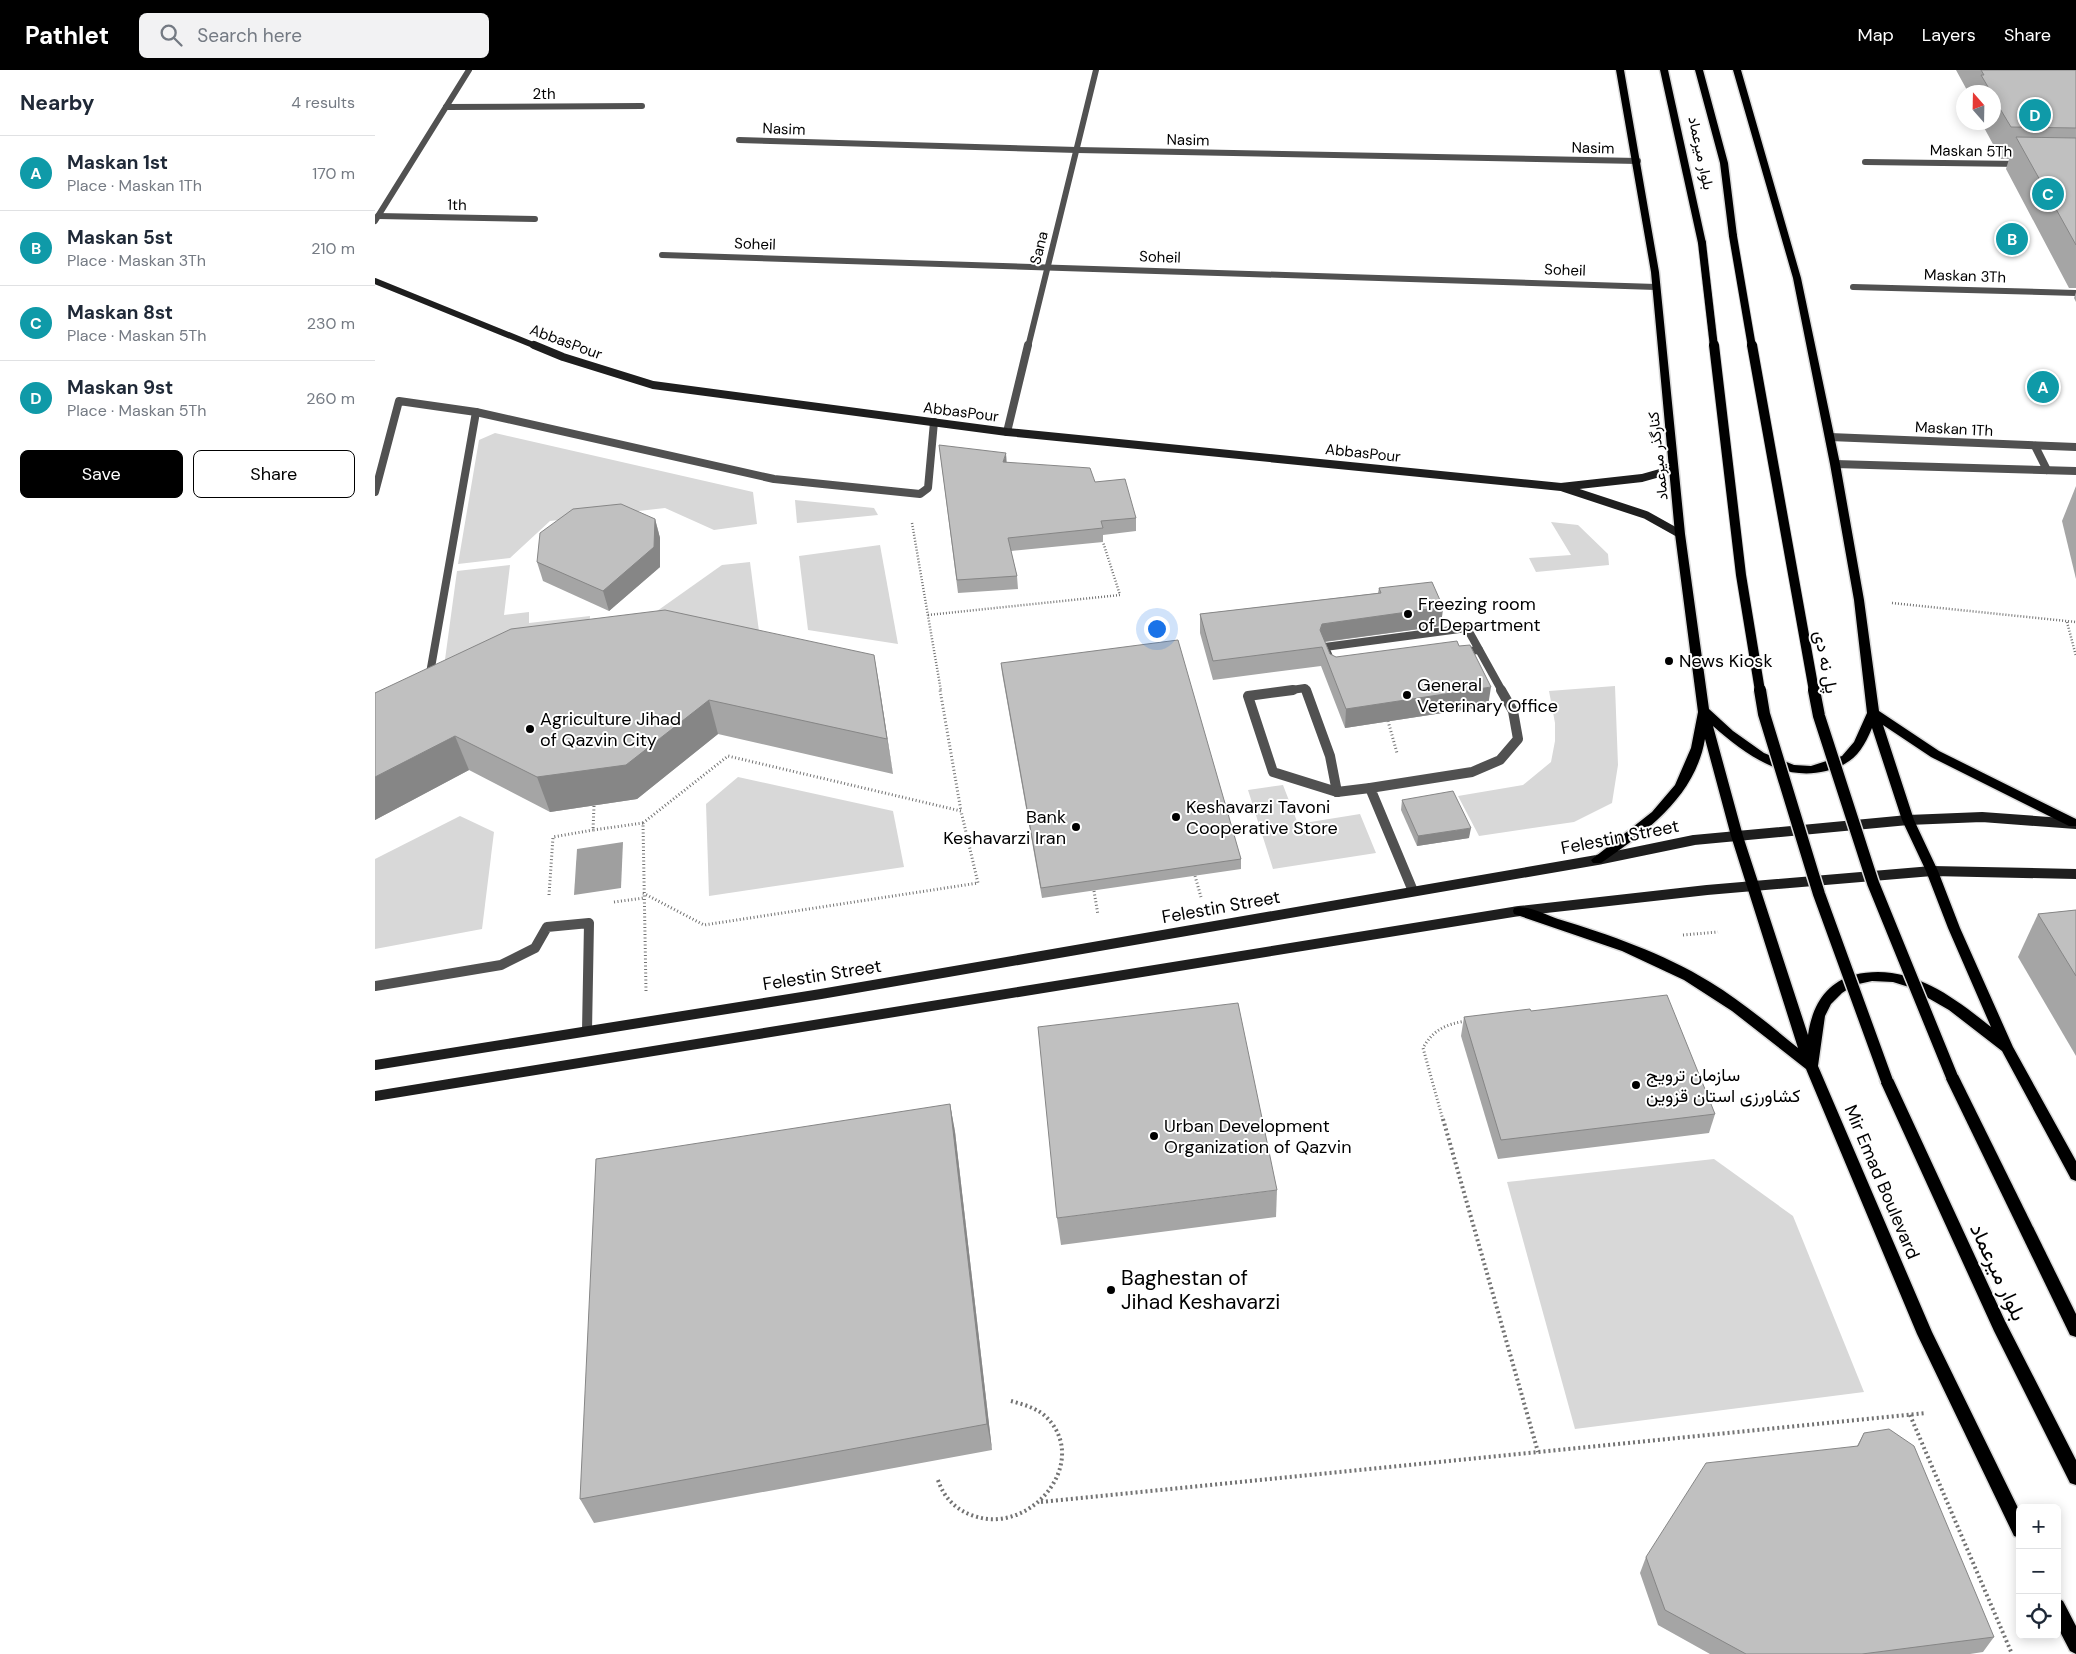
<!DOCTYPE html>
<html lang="en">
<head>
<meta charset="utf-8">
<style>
  body { margin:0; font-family:"DM Sans",Vazirmatn,sans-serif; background:#f2f2f3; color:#1f2937 }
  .controls { position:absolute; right:15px; bottom:15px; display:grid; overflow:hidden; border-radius:8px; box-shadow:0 2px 12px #0003 }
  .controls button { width:45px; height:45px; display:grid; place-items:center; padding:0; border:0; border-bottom:1px solid #e0e1e3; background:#fff; color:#1f2937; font:25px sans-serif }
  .compass { position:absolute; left:1581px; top:15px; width:45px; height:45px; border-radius:50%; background:#fff; box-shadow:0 2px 12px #0003; rotate:340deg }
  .you { position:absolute; left:781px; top:558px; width:18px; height:18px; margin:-12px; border:4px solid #fff; border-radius:50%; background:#1a73e8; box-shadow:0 0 0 8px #1a73e833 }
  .badge { display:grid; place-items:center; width:32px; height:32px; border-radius:50%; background:#000; color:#fff; font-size:16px; font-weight:700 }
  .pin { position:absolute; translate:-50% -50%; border:2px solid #fff; box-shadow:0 1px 5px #0006 }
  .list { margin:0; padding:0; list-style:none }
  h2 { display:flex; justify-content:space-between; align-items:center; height:65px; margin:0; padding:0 20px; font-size:21px }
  h2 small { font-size:16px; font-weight:400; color:#747a83 }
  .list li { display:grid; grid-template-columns:32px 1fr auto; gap:15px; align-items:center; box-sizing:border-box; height:75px; padding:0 20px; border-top:1px solid #e0e1e3 }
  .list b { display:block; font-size:19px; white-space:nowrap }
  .list p { margin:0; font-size:16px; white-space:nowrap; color:#747a83 }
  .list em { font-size:16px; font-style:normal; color:#747a83 }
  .actions { display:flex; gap:10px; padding:15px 20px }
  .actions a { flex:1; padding:11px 0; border:1px solid #000; border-radius:8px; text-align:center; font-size:18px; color:#000 }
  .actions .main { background:#000; color:#fff }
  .icon { flex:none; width:28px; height:28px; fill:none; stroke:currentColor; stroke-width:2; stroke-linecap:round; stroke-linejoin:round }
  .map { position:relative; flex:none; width:1701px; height:1584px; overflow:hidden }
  header { display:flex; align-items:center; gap:30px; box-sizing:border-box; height:70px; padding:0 25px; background:#000; color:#fff }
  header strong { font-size:24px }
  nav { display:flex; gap:28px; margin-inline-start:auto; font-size:18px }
  .search { width:350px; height:45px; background:#f2f2f3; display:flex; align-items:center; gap:12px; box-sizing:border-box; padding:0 18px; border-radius:8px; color:#747a83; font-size:19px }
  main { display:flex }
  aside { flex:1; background:#fff }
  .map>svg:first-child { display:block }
  .green { fill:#d8d8d8 }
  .water { fill:#9f9f9f }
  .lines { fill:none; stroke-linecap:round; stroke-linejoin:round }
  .primary-casing { stroke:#dbdbdb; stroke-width:3 }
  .path-far2 { stroke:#737373; stroke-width:2.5; stroke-dasharray:1 2; stroke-linecap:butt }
  .path-far1 { stroke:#737373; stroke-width:3; stroke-dasharray:1 2.5; stroke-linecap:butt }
  .path { stroke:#737373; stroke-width:4; stroke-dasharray:2 3; stroke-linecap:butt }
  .lane-far2 { stroke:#515151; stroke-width:6 }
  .lane-far1 { stroke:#515151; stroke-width:8 }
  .lane { stroke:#515151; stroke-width:10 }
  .street-far1 { stroke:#515151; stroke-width:6 }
  .street { stroke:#515151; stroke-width:8 }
  .secondary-far2 { stroke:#1e1e1e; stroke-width:6 }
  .secondary-far1 { stroke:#1e1e1e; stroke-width:8 }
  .secondary { stroke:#1e1e1e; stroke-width:10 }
  .primary { fill:#000; fill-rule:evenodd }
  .primary-bridge-far2-casing { stroke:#dbdbdb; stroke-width:10; stroke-linecap:butt }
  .primary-bridge-far1-casing { stroke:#dbdbdb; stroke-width:12; stroke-linecap:butt }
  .primary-bridge-casing { stroke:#dbdbdb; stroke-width:15; stroke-linecap:butt }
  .primary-bridge-far2 { stroke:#000; stroke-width:8 }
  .primary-bridge-far1 { stroke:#000; stroke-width:10 }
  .primary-bridge { stroke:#000; stroke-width:12 }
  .wall { fill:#a5a5a5 }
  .shaded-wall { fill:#868686 }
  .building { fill:#c0c0c0; stroke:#868686 }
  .poi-dot { fill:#000; stroke:#fff; stroke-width:2 }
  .labels { text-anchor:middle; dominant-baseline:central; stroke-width:4; stroke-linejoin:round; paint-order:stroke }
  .far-street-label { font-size:15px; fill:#000; stroke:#fff }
  .poi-label { font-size:18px; fill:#000; stroke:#fff; text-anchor:start }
  .street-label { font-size:18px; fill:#000; stroke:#fff }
  .near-street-label { font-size:21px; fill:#000; stroke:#fff }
  .near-poi-label { font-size:21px; fill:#000; stroke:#fff; text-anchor:start }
</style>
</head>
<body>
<header>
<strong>Pathlet</strong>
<div class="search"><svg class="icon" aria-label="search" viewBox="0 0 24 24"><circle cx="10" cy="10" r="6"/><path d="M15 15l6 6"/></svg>Search here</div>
<nav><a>Map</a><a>Layers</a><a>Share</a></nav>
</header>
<main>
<aside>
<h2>Nearby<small>4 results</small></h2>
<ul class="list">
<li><span class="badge" style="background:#0f9aa8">A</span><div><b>Maskan 1st</b><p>Place · Maskan 1Th</p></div><em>170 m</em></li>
<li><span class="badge" style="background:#0f9aa8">B</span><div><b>Maskan 5st</b><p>Place · Maskan 3Th</p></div><em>210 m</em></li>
<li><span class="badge" style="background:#0f9aa8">C</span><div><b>Maskan 8st</b><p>Place · Maskan 5Th</p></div><em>230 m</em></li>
<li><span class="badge" style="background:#0f9aa8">D</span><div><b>Maskan 9st</b><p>Place · Maskan 5Th</p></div><em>260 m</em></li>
</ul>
<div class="actions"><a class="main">Save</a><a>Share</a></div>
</aside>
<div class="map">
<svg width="1701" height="1584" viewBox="0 0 1701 1584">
  <rect width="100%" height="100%" fill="#fff"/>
  <g class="green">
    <path d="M 120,363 L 378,422 L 382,454 L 339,460 L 290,438 L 175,451 L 135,488 L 83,494 L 104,370 Z"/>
    <path d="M 420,430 L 499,438 L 503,445 L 422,453 Z"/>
    <path d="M 1176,452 L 1203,455 L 1233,484 L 1234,495 L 1161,502 L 1154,488 L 1196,485 Z"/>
    <path d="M 505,475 L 523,574 L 433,560 L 424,486 Z"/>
    <path d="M 375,492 L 386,577 L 275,546 L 347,495 Z"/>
    <path d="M 135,495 L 129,545 L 154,542 L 154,553 L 215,546 L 213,574 L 66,619 L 82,501 Z"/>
    <path d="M 1240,616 L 1243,695 L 1237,733 L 1199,752 L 1104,766 L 1083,726 L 1148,715 L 1176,692 L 1180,671 L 1180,653 L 1174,621 Z"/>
    <path d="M 363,707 L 518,741 L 529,797 L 334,826 L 331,734 Z"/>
    <path d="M 908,715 L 923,754 L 985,744 L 1001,783 L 898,799 L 873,720 Z"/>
    <path d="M 85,746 L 119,762 L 107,859 L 0,879 L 0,789 Z"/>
    <path d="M 1339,1089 L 1418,1146 L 1489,1322 L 1200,1359 L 1132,1112 Z"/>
  </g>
  <path class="water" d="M 248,772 L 246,818 L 199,825 L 202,779 Z"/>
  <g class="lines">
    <defs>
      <g id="primary">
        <path d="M 1241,0 L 1249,0 L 1284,202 L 1310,464 L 1334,639 L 1358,661 L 1389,683 L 1419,695 L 1436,696 L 1467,686 L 1479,672 L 1492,643 L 1479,530 L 1455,394 L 1418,208 L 1358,0 L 1366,0 L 1426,208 L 1465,394 L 1489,530 L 1504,641 L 1564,681 L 1701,749 L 1701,756 L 1694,756 L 1556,687 L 1508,655 L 1539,750 L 1563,801 L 1585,858 L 1638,977 L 1701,1091 L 1701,1111 L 1696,1109 L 1627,981 L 1574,940 L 1534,917 L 1518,912 L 1497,911 L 1479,915 L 1467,923 L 1456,934 L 1450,946 L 1443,996 L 1557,1262 L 1645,1442 L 1645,1468 L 1639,1466 L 1542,1264 L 1431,999 L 1357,941 L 1309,910 L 1247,881 L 1139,844 L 1138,841 L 1139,838 C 1151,834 1172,845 1183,849 C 1235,865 1288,883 1335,912 C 1366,931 1395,955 1423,978 L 1356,766 L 1330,669 C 1320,727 1271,762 1226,793 L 1218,793 L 1216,790 L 1277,742 L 1300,715 L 1316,678 L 1323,642 L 1300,464 L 1276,202 ZM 1338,656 C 1370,684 1407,712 1451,701 C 1478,694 1487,682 1497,658 L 1527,750 L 1551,801 L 1573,858 L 1616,957 C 1576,925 1532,892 1479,905 C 1450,913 1437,937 1433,965 L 1368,766 Z"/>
        <path d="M 1285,0 L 1293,0 L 1331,173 L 1327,176 L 1323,173 Z"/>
        <path d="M 1320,0 L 1328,0 L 1353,93 L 1362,166 L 1358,169 L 1354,166 L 1345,93 Z"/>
        <path d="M 1577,1001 L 1582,1003 L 1584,1007 L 1701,1244 L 1701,1267 L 1695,1265 L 1570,1007 L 1572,1003 Z"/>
        <path d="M 1512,1005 L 1517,1007 L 1519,1011 L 1630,1251 L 1701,1390 L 1701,1415 L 1695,1413 L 1619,1261 L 1505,1011 L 1507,1007 Z"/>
        <path d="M 1682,1528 L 1688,1531 L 1701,1556 L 1701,1584 L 1695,1581 L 1682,1556 Z"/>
      </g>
    </defs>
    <use href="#primary" class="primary-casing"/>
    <g class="path-far2">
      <path d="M 537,453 L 566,621"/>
      <path d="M 1517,533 L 1701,552"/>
      <path d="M 553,545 L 745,525 L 728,472"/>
      <path d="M 1692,552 L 1701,586"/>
    </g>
    <g class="path-far1">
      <path d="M 1013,651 L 1022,683"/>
      <path d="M 219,736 L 218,760 L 268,753 L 271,921"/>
      <path d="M 268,753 L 353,686 L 586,741 L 565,620"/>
      <path d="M 820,806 L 826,827"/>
      <path d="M 719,821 L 723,845"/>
      <path d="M 268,823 L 329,855 L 603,813 L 586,741"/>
      <path d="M 174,825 L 178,767 L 218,760"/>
      <path d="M 239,832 L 269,828"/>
      <path d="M 1308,865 L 1343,862"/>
      <path d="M 1068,1050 L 1048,978 C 1058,960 1071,954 1091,951"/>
    </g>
    <g class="path">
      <path d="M 1068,1049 L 1163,1382"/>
      <path d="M 1535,1345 L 1637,1584"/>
      <path d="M 563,1410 C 569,1428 581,1440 599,1446 C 658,1466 719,1388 668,1344 C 658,1337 647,1334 636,1331"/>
      <path d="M 666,1432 L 1551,1343"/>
    </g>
    <g class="lane-far2">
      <path d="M 71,37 L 267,36"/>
      <path d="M 3,146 L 160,149"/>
    </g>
    <g class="lane-far1">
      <path d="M 0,422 L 24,331 L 101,342 L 399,409 L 545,424 L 553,418 L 559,352"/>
      <path d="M 1084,582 L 1104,580"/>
      <path d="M 954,587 L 950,577 L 1092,558 L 1127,621"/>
      <path d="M 54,609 L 101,342"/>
      <path d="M 910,621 L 930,618 L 931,621"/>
    </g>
    <g class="lane">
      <path d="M 918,620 L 873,626 L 898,702 L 962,722"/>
      <path d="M 931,620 L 955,686 L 962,722"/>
      <path d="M 962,722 L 995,718"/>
      <path d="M 1038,821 L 995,718 L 1097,702 L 1125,690 L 1143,669 L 1138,641 L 1126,620"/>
      <path d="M 0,916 L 126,895 L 160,878 L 172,857 L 214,853 L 212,961"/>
    </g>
    <g class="street-far1">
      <path d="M 364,70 L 702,80 L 1263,91"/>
      <path d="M 1490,92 L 1646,94"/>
      <path d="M 0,151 L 94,0"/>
      <path d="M 287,185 L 1281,217"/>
      <path d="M 1478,217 L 1701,223"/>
      <path d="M 653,277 L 721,0"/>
    </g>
    <g class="street">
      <path d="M 632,362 L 653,275"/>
      <path d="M 1455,367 L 1701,377"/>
      <path d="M 1660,376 L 1672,400"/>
      <path d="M 1460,394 L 1701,401"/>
    </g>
    <path class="secondary-far2" d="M 0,211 L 163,277"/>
    <g class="secondary-far1">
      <path d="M 159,275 L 188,287 L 278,315 L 632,362 L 1186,417 L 1267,408 L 1299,399"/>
      <path d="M 1189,418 L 1271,445 L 1305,464"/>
    </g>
    <g class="secondary">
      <path d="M 0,995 L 446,924 L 1222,790 L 1319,770 L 1533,750 L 1607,747 L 1701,754"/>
      <path d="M 0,1026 L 1144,841 L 1332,820 L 1557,801 L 1701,804"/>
    </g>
    <use href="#primary" class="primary"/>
    <defs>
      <g id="primary-bridge-far2">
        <path d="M 1358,166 L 1377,277"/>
        <path d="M 1327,173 L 1339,277"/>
      </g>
      <g id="primary-bridge-far1">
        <path d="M 1339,275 L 1366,505 L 1385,621"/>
        <path d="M 1377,275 L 1439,621"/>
      </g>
      <g id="primary-bridge">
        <path d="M 1385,620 L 1389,644 L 1444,824 L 1512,1011"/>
        <path d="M 1439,620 L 1444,646 L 1498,813 L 1577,1007"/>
      </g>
    </defs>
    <use href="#primary-bridge-far2" class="primary-bridge-far2-casing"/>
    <use href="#primary-bridge-far1" class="primary-bridge-far1-casing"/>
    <use href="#primary-bridge" class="primary-bridge-casing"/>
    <use href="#primary-bridge-far2" class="primary-bridge-far2"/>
    <use href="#primary-bridge-far1" class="primary-bridge-far1"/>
    <use href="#primary-bridge" class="primary-bridge"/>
  </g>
  <g class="wall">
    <path d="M 1581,0 L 1701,0 L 1701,218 L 1694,218 L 1631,99 L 1634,89 L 1626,89 L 1606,52 L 1618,52 L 1618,22 L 1593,22 Z"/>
    <path d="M 1701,222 L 1701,232 L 1699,228 Z"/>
    <path d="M 564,375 L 631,392 L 720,412 L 761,448 L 761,461 L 728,465 L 728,472 L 636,481 L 642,506 L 643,519 L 583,523 Z"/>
    <path d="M 1701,416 L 1701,509 L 1687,451 Z"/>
    <path d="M 280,449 L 285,468 L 285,497 L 234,541 L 168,511 L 162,492 Z"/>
    <path d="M 1004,518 L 1068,537 L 1066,556 L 950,572 L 955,584 L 961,587 L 1113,636 L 970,658 L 946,596 L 838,610 L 825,563 L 825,544 L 1003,523 Z"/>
    <path d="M 499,585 L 518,704 L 343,664 L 262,729 L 175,742 L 94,700 L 0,750 L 0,623 Z"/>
    <path d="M 626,593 L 866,789 L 866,799 L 667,828 L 627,603 Z"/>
    <path d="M 1027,730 L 1094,768 L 1042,776 L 1026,740 Z"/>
    <path d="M 1701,840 L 1701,986 L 1643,887 L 1663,844 Z"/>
    <path d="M 1156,941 L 1340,1044 L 1334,1063 L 1123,1089 L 1086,966 L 1089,947 Z"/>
    <path d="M 575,1034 L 580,1062 L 617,1380 L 219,1453 L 205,1429 Z"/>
    <path d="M 902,1120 L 901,1147 L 686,1175 L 682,1148 Z"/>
    <path d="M 1489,1363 L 1619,1567 L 1608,1582 L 1595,1584 L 1335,1584 L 1283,1555 L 1265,1503 L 1271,1487 L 1482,1376 Z"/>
  </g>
  <g class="shaded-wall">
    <path d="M 631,383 L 632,397 L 628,392 Z"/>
    <path d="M 280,449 L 285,468 L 285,497 L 234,541 L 228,521 Z"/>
    <path d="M 1068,537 L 1066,556 L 946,572 L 944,579 L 945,560 L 947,554 Z"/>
    <path d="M 499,585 L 505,620 L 518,704 L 512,669 Z"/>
    <path d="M 1116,617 L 1113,636 L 970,658 L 971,639 Z"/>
    <path d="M 334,630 L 343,664 L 262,729 L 175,742 L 162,707 Z"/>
    <path d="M 80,666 L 94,700 L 0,750 L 0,707 Z"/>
    <path d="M 1096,758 L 1094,768 L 1042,776 L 1043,766 Z"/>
    <path d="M 575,1034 L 580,1062 L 617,1380 L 612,1354 Z"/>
  </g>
  <g class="building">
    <path d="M 1606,0 L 1701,0 L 1701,58 L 1636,57 L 1618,27 L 1618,22 L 1616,22 L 1606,5 L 1609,5 Z"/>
    <path d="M 1641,67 L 1701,68 L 1701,175 Z"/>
    <path d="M 564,375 L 631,383 L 628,392 L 715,398 L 720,412 L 750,409 L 761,448 L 726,451 L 728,458 L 633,468 L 642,506 L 582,510 Z"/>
    <path d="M 246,434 L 280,449 L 279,477 L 228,521 L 162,492 L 165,463 L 198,439 Z"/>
    <path d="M 1057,512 L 1068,537 L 947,554 L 945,560 L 955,584 L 961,587 L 1082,571 L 1084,576 L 1095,575 L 1116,617 L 971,639 L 947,577 L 838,591 L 825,544 L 1006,523 L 1004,518 Z"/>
    <path d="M 290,540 L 499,585 L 512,669 L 334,630 L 251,695 L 162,707 L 80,666 L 0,707 L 0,623 L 136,559 Z"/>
    <path d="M 803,570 L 866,789 L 666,818 L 626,593 Z"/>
    <path d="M 1078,721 L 1096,758 L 1043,766 L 1027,730 Z"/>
    <path d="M 1701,840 L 1701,906 L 1663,844 Z"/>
    <path d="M 1292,925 L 1340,1044 L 1126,1070 L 1089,947 L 1155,939 L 1156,941 Z"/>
    <path d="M 863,933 L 902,1120 L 682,1148 L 663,957 Z"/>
    <path d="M 575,1034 L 612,1354 L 205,1429 L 221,1089 Z"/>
    <path d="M 1514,1359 L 1539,1376 L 1619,1567 L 1487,1584 L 1371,1584 L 1290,1540 L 1271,1487 L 1331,1393 L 1483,1376 L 1489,1363 Z"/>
  </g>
  <g class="poi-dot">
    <circle cx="1033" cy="544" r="5"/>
    <circle cx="1294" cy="591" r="5"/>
    <circle cx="1032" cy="625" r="5"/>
    <circle cx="155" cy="659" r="5"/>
    <circle cx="801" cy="747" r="5"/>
    <circle cx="701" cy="757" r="5"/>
    <circle cx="1261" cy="1015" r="5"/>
    <circle cx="779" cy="1066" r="5"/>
    <circle cx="736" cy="1220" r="5"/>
  </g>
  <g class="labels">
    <g class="far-street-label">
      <text x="169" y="24">2th</text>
      <text transform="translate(409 59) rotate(2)">Nasim</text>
      <text transform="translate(813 70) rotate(1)">Nasim</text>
      <text transform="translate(1218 78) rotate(1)">Nasim</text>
      <text transform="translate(1596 81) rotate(1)">Maskan 5Th</text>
      <text transform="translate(1326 83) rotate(78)">بلوار میرعماد</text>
      <text transform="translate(82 135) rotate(1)">1th</text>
      <text transform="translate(380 174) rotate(2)">Soheil</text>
      <text transform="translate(664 178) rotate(-76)">Sana</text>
      <text transform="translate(785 187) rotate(2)">Soheil</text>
      <text transform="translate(1190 200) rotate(2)">Soheil</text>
      <text transform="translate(1590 206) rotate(2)">Maskan 3Th</text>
      <text transform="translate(191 272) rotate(20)">AbbasPour</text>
      <text transform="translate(586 342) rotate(7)">AbbasPour</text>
      <text transform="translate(1579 359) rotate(3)">Maskan 1Th</text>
      <text transform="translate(988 383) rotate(6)">AbbasPour</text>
      <text transform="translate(1283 386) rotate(-96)">کنارگذر میرعماد</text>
    </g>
    <g class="poi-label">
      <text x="1043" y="534">Freezing room<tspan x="1043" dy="21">of Department</tspan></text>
      <text x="1304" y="591">News Kiosk</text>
      <text x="1042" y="615">General<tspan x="1042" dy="21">Veterinary Office</tspan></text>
      <text x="165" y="649">Agriculture Jihad<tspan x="165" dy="21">of Qazvin City</tspan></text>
      <text x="811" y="737">Keshavarzi Tavoni<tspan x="811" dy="21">Cooperative Store</tspan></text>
      <text x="691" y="747" text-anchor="end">Bank<tspan x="691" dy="21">Keshavarzi Iran</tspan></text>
      <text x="1271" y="1005">سازمان ترویج<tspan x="1271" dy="21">کشاورزی استان قزوین</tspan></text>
      <text x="789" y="1056">Urban Development<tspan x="789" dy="21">Organization of Qazvin</tspan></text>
    </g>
    <g class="street-label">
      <text transform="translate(1451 592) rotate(79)">پل نه دی</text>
      <text transform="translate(1245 767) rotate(-11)">Felestin Street</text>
      <text transform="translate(846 837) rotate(-10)">Felestin Street</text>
      <text transform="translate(447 905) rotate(-9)">Felestin Street</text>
      <text transform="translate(1507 1112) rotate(67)">Mir Emad Boulevard</text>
    </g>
    <g class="near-street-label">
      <text transform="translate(1623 1202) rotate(65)">بلوار میرعماد</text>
    </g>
    <g class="near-poi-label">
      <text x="746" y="1208">Baghestan of<tspan x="746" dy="24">Jihad Keshavarzi</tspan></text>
    </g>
  </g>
</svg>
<div class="controls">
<button>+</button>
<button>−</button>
<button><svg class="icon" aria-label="locate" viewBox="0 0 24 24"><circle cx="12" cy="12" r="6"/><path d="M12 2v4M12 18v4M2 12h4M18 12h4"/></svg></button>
</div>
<svg class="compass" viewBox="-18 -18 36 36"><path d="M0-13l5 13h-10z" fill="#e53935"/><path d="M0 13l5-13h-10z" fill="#747a83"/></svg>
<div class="you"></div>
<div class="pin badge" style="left:1668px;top:317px;background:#0f9aa8">A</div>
<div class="pin badge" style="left:1637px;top:169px;background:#0f9aa8">B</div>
<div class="pin badge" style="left:1673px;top:124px;background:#0f9aa8">C</div>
<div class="pin badge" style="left:1660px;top:45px;background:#0f9aa8">D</div>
</div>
</main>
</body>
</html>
